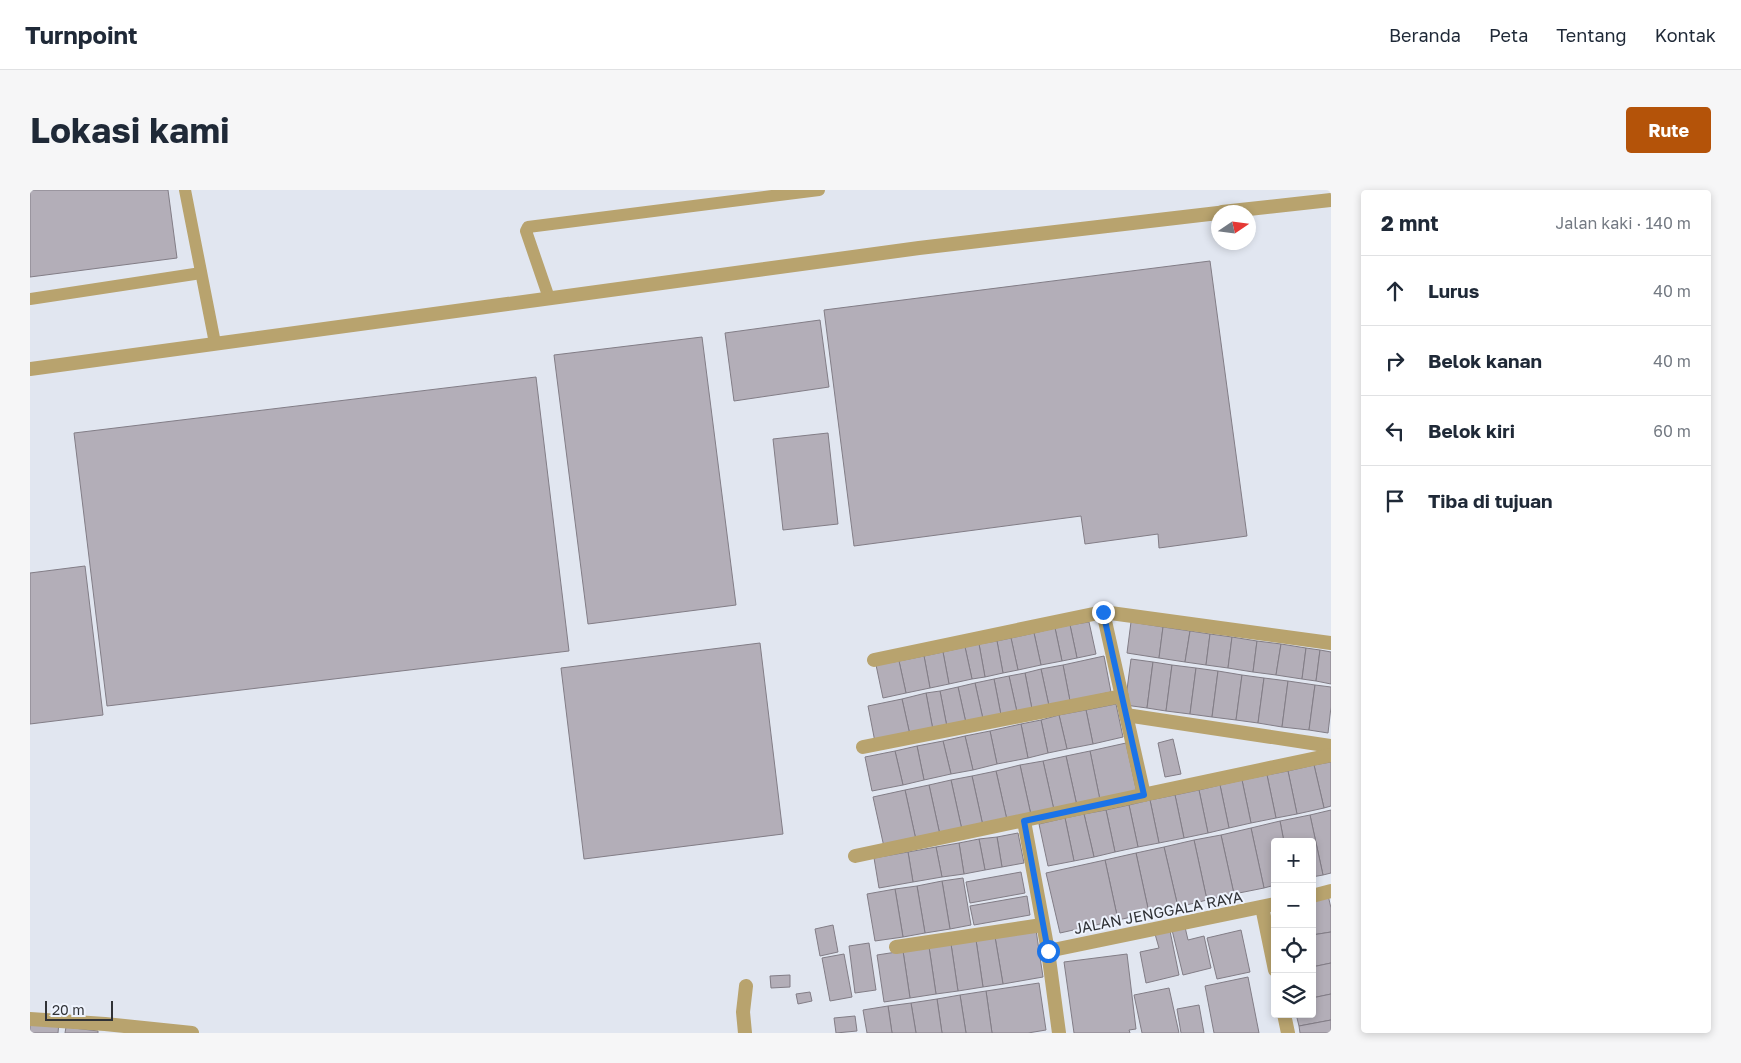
<!DOCTYPE html>
<html lang="id">
<head>
<meta charset="utf-8">
<style>
  body { margin:0; font-family:"Golos Text",sans-serif; background:#f6f6f7; color:#1f2937 }
  .controls { position:absolute; right:15px; bottom:15px; display:grid; overflow:hidden; border-radius:5px; box-shadow:0 2px 8px #0003 }
  .controls button { width:45px; height:45px; display:grid; place-items:center; padding:0; border:0; border-bottom:1px solid #e0e1e3; background:#fff; color:#1f2937; font:25px sans-serif }
  .compass { position:absolute; left:1181px; top:15px; width:45px; height:45px; border-radius:50%; background:#fff; box-shadow:0 2px 8px #0003; rotate:77deg }
  .scale { position:absolute; left:15px; bottom:12px; width:68px; box-sizing:border-box; padding-left:5px; border:2px solid #303236; border-top:0; font-size:14px; line-height:18px; white-space:nowrap; color:#303236; -webkit-text-stroke:4px #eef3fd; paint-order:stroke }
  .stop { position:absolute; width:15px; height:15px; margin:-11px; border:4px solid #1a73e8; border-radius:50%; background:#fff }
  .stop.end { background:#1a73e8; border-color:#fff; box-shadow:0 1px 5px #0008 }
  .list { margin:0; padding:0; list-style:none }
  h2 { display:flex; justify-content:space-between; align-items:center; height:65px; margin:0; padding:0 20px; font-size:21px }
  h2 small { font-size:16px; font-weight:400; color:#747a83 }
  .list li { display:grid; grid-template-columns:32px 1fr auto; gap:15px; align-items:center; box-sizing:border-box; height:70px; padding:0 20px; border-top:1px solid #e0e1e3 }
  .list b { display:block; font-size:19px; white-space:nowrap }
  .list em { font-size:16px; font-style:normal; color:#747a83 }
  .icon { flex:none; width:28px; height:28px; fill:none; stroke:currentColor; stroke-width:2; stroke-linecap:round; stroke-linejoin:round }
  .map { position:relative; flex:none; width:1301px; height:843px; overflow:hidden; border-radius:5px }
  header { display:flex; align-items:center; gap:30px; box-sizing:border-box; height:70px; padding:0 25px; background:#fff; border-bottom:1px solid #e0e1e3 }
  header strong { font-size:24px }
  nav { display:flex; gap:28px; margin-inline-start:auto; font-size:18px }
  .intro { display:flex; align-items:center; justify-content:space-between; box-sizing:border-box; height:120px; padding:0 30px }
  h1 { margin:0; font-size:35px }
  .button { padding:12px 22px; border-radius:5px; background:#b45309; color:#fff; font-size:18px; font-weight:700 }
  main { display:flex; gap:30px; padding:0 30px }
  aside { flex:1; background:#fff; border-radius:5px; box-shadow:0 2px 8px #0003 }
  .map>svg:first-child { display:block }
  .building { fill:#b3aeb8; stroke:#827d86 }
  .lines { fill:none; stroke-linecap:round; stroke-linejoin:round }
  .service { stroke:#b8a36e; stroke-width:12 }
  .minor { stroke:#b8a36e; stroke-width:14 }
  .route { stroke:#1a73e8; stroke-width:6 }
  .labels { text-anchor:middle; dominant-baseline:central; stroke-width:4; stroke-linejoin:round; paint-order:stroke }
  .street-label { font-size:15px; fill:#303236; stroke:#eef3fd }
</style>
</head>
<body>
<header>
<strong>Turnpoint</strong>
<nav><a>Beranda</a><a>Peta</a><a>Tentang</a><a>Kontak</a></nav>
</header>
<div class="intro"><h1>Lokasi kami</h1><a class="button">Rute</a></div>
<main>
<div class="map">
<svg width="1301" height="843" viewBox="0 0 1301 843">
  <rect width="100%" height="100%" fill="#e1e6f0"/>
  <g class="building">
    <path d="M 0,0 L 138,0 L 147,68 L 0,87 Z"/>
    <path d="M 1180,71 L 1217,346 L 1129,358 L 1128,344 L 1055,354 L 1051,326 L 824,356 L 794,120 Z"/>
    <path d="M 790,130 L 799,197 L 704,211 L 695,143 Z"/>
    <path d="M 672,147 L 706,415 L 558,434 L 524,165 Z"/>
    <path d="M 506,187 L 539,461 L 77,516 L 44,243 Z"/>
    <path d="M 798,243 L 808,334 L 753,340 L 743,249 Z"/>
    <path d="M 55,376 L 73,525 L 0,534 L 0,383 Z"/>
    <path d="M 1059,432 L 1066,464 L 1047,468 L 1040,435 Z"/>
    <path d="M 1101,432 L 1133,437 L 1129,468 L 1097,463 Z"/>
    <path d="M 1040,435 L 1047,468 L 1032,471 L 1025,438 Z"/>
    <path d="M 1133,437 L 1160,441 L 1155,472 L 1129,468 Z"/>
    <path d="M 1025,438 L 1032,471 L 1011,475 L 1004,443 Z"/>
    <path d="M 1160,441 L 1180,444 L 1176,475 L 1155,472 Z"/>
    <path d="M 1004,443 L 1011,475 L 988,480 L 981,448 Z"/>
    <path d="M 1180,444 L 1202,447 L 1198,478 L 1176,475 Z"/>
    <path d="M 1202,447 L 1227,451 L 1223,482 L 1198,478 Z"/>
    <path d="M 981,448 L 988,480 L 973,483 L 967,451 Z"/>
    <path d="M 967,451 L 973,483 L 955,487 L 949,454 Z"/>
    <path d="M 1227,451 L 1251,454 L 1246,485 L 1223,482 Z"/>
    <path d="M 730,453 L 753,644 L 554,669 L 531,478 Z"/>
    <path d="M 949,454 L 955,487 L 942,489 L 935,457 Z"/>
    <path d="M 1251,454 L 1276,458 L 1272,489 L 1246,485 Z"/>
    <path d="M 935,457 L 942,489 L 919,494 L 913,462 Z"/>
    <path d="M 1276,458 L 1290,460 L 1286,491 L 1272,489 Z"/>
    <path d="M 1290,460 L 1301,462 L 1301,494 L 1286,491 Z"/>
    <path d="M 913,462 L 919,494 L 900,498 L 894,466 Z"/>
    <path d="M 894,466 L 900,498 L 876,503 L 869,471 Z"/>
    <path d="M 1074,466 L 1081,502 L 1040,511 L 1033,475 Z"/>
    <path d="M 1101,469 L 1123,472 L 1117,518 L 1095,515 Z"/>
    <path d="M 869,471 L 876,503 L 853,508 L 846,475 Z"/>
    <path d="M 1123,472 L 1142,475 L 1136,521 L 1117,518 Z"/>
    <path d="M 1033,475 L 1040,511 L 1019,516 L 1011,479 Z"/>
    <path d="M 1142,475 L 1166,478 L 1160,524 L 1136,521 Z"/>
    <path d="M 1166,478 L 1188,481 L 1182,527 L 1160,524 Z"/>
    <path d="M 1011,479 L 1019,516 L 1002,519 L 995,483 Z"/>
    <path d="M 1188,481 L 1212,485 L 1206,530 L 1182,527 Z"/>
    <path d="M 995,483 L 1002,519 L 987,522 L 979,486 Z"/>
    <path d="M 1212,485 L 1234,488 L 1228,533 L 1206,530 Z"/>
    <path d="M 979,486 L 987,522 L 971,525 L 964,489 Z"/>
    <path d="M 1234,488 L 1258,491 L 1252,537 L 1228,533 Z"/>
    <path d="M 964,489 L 971,525 L 953,529 L 945,493 Z"/>
    <path d="M 1258,491 L 1285,495 L 1279,540 L 1252,537 Z"/>
    <path d="M 945,493 L 953,529 L 936,533 L 928,497 Z"/>
    <path d="M 1285,495 L 1301,497 L 1301,517 L 1298,543 L 1279,540 Z"/>
    <path d="M 928,497 L 936,533 L 917,537 L 910,501 Z"/>
    <path d="M 910,501 L 917,537 L 903,540 L 896,503 Z"/>
    <path d="M 896,503 L 903,540 L 880,545 L 872,509 Z"/>
    <path d="M 872,509 L 880,545 L 845,552 L 838,516 Z"/>
    <path d="M 1086,514 L 1093,547 L 1063,554 L 1056,520 Z"/>
    <path d="M 1056,520 L 1063,554 L 1037,559 L 1029,525 Z"/>
    <path d="M 1029,525 L 1037,559 L 1018,563 L 1011,530 Z"/>
    <path d="M 1011,530 L 1018,563 L 998,568 L 991,534 Z"/>
    <path d="M 991,534 L 998,568 L 967,574 L 960,541 Z"/>
    <path d="M 960,541 L 967,574 L 943,580 L 935,546 Z"/>
    <path d="M 935,546 L 943,580 L 921,584 L 913,551 Z"/>
    <path d="M 1143,549 L 1151,584 L 1135,587 L 1128,553 Z"/>
    <path d="M 913,551 L 921,584 L 894,590 L 887,556 Z"/>
    <path d="M 1096,553 L 1107,603 L 1070,610 L 1060,561 Z"/>
    <path d="M 887,556 L 894,590 L 873,595 L 865,561 Z"/>
    <path d="M 865,561 L 873,595 L 842,601 L 835,567 Z"/>
    <path d="M 1060,561 L 1070,610 L 1047,616 L 1036,566 Z"/>
    <path d="M 1036,566 L 1047,616 L 1024,620 L 1013,571 Z"/>
    <path d="M 1013,571 L 1024,620 L 1001,625 L 990,575 Z"/>
    <path d="M 1301,572 L 1301,616 L 1294,618 L 1284,575 Z"/>
    <path d="M 990,575 L 1001,625 L 977,630 L 966,581 Z"/>
    <path d="M 1284,575 L 1294,618 L 1267,624 L 1258,581 Z"/>
    <path d="M 966,581 L 977,630 L 953,636 L 942,586 Z"/>
    <path d="M 1258,581 L 1267,624 L 1246,628 L 1237,585 Z"/>
    <path d="M 1237,585 L 1246,628 L 1221,633 L 1212,590 Z"/>
    <path d="M 942,586 L 953,636 L 932,640 L 921,590 Z"/>
    <path d="M 921,590 L 932,640 L 910,645 L 899,595 Z"/>
    <path d="M 1212,590 L 1221,633 L 1199,638 L 1190,595 Z"/>
    <path d="M 899,595 L 910,645 L 886,650 L 875,600 Z"/>
    <path d="M 1190,595 L 1199,638 L 1178,643 L 1169,600 Z"/>
    <path d="M 875,600 L 886,650 L 854,657 L 843,607 Z"/>
    <path d="M 1169,600 L 1178,643 L 1154,648 L 1145,605 Z"/>
    <path d="M 1145,605 L 1154,648 L 1129,653 L 1120,610 Z"/>
    <path d="M 1120,610 L 1129,653 L 1108,657 L 1099,615 Z"/>
    <path d="M 1099,615 L 1108,657 L 1085,662 L 1076,620 Z"/>
    <path d="M 1076,620 L 1085,662 L 1064,667 L 1054,624 Z"/>
    <path d="M 1301,620 L 1301,683 L 1293,685 L 1280,625 Z"/>
    <path d="M 1054,624 L 1064,667 L 1044,671 L 1035,628 Z"/>
    <path d="M 1280,625 L 1293,685 L 1282,687 L 1282,652 L 1254,652 L 1250,631 Z"/>
    <path d="M 1035,628 L 1044,671 L 1018,676 L 1009,634 Z"/>
    <path d="M 1250,631 L 1254,652 L 1245,652 L 1245,695 L 1234,698 L 1221,638 Z"/>
    <path d="M 1221,638 L 1234,698 L 1204,704 L 1191,645 Z"/>
    <path d="M 988,643 L 994,673 L 972,677 L 967,647 Z"/>
    <path d="M 1191,645 L 1204,704 L 1177,710 L 1164,650 Z"/>
    <path d="M 967,647 L 972,677 L 955,680 L 949,649 Z"/>
    <path d="M 949,649 L 955,680 L 934,684 L 929,653 Z"/>
    <path d="M 1164,650 L 1177,710 L 1148,717 L 1134,657 Z"/>
    <path d="M 929,653 L 934,684 L 912,687 L 906,657 Z"/>
    <path d="M 906,657 L 912,687 L 883,692 L 878,662 Z"/>
    <path d="M 1134,657 L 1148,717 L 1119,723 L 1106,663 Z"/>
    <path d="M 878,662 L 883,692 L 849,698 L 844,668 Z"/>
    <path d="M 1106,663 L 1119,723 L 1088,730 L 1075,670 Z"/>
    <path d="M 1075,670 L 1088,730 L 1030,743 L 1016,683 Z"/>
    <path d="M 991,682 L 995,703 L 940,713 L 936,692 Z"/>
    <path d="M 933,688 L 941,735 L 920,739 L 912,691 Z"/>
    <path d="M 912,691 L 920,739 L 895,743 L 887,696 Z"/>
    <path d="M 887,696 L 895,743 L 873,747 L 865,699 Z"/>
    <path d="M 865,699 L 873,747 L 845,751 L 837,704 Z"/>
    <path d="M 1298,705 L 1301,718 L 1301,742 L 1282,745 L 1282,709 Z"/>
    <path d="M 997,706 L 1000,725 L 944,735 L 940,716 Z"/>
    <path d="M 803,735 L 808,762 L 790,766 L 785,739 Z"/>
    <path d="M 1155,737 L 1158,750 L 1174,746 L 1181,778 L 1153,785 L 1142,740 Z"/>
    <path d="M 1006,740 L 1013,787 L 973,794 L 965,747 Z"/>
    <path d="M 1211,740 L 1220,782 L 1187,789 L 1177,748 Z"/>
    <path d="M 1140,741 L 1149,785 L 1116,793 L 1110,762 L 1129,758 L 1125,744 Z"/>
    <path d="M 1301,742 L 1301,773 L 1282,777 L 1282,745 Z"/>
    <path d="M 965,747 L 973,794 L 953,797 L 946,750 Z"/>
    <path d="M 946,750 L 953,797 L 928,801 L 921,754 Z"/>
    <path d="M 839,753 L 846,800 L 825,803 L 819,756 Z"/>
    <path d="M 921,754 L 928,801 L 906,804 L 899,757 Z"/>
    <path d="M 899,757 L 906,804 L 880,808 L 873,761 Z"/>
    <path d="M 873,761 L 880,808 L 854,812 L 847,765 Z"/>
    <path d="M 814,764 L 822,807 L 800,811 L 792,768 Z"/>
    <path d="M 1097,764 L 1106,839 L 1099,840 L 1100,843 L 1044,843 L 1034,772 Z"/>
    <path d="M 1301,773 L 1301,804 L 1282,808 L 1282,777 Z"/>
    <path d="M 760,785 L 760,797 L 741,798 L 740,786 Z"/>
    <path d="M 1218,787 L 1229,843 L 1184,843 L 1175,796 Z"/>
    <path d="M 1009,793 L 1016,840 L 998,843 L 962,843 L 956,801 Z"/>
    <path d="M 1139,798 L 1149,843 L 1112,843 L 1104,805 Z"/>
    <path d="M 956,801 L 962,843 L 936,843 L 930,805 Z"/>
    <path d="M 780,802 L 782,811 L 768,814 L 766,804 Z"/>
    <path d="M 1301,804 L 1301,830 L 1269,836 L 1266,824 L 1282,824 L 1282,808 Z"/>
    <path d="M 930,805 L 936,843 L 912,843 L 907,809 Z"/>
    <path d="M 907,809 L 912,843 L 886,843 L 881,813 Z"/>
    <path d="M 881,813 L 886,843 L 862,843 L 858,816 Z"/>
    <path d="M 1169,815 L 1174,843 L 1151,843 L 1147,819 Z"/>
    <path d="M 858,816 L 862,843 L 837,843 L 833,820 Z"/>
    <path d="M 825,826 L 827,841 L 806,843 L 804,828 Z"/>
    <path d="M 0,829 L 29,832 L 28,843 L 0,843 Z"/>
    <path d="M 1301,830 L 1301,843 L 1270,843 L 1269,836 Z"/>
    <path d="M 36,837 L 68,841 L 68,843 L 35,843 Z"/>
  </g>
  <g class="lines">
    <g class="service">
      <path d="M 155,0 L 185,153"/>
      <path d="M 519,108 L 496,41 L 498,37 L 789,0"/>
      <path d="M 0,109 L 171,83"/>
    </g>
    <g class="minor">
      <path d="M 1192,22 L 1301,10"/>
      <path d="M 0,179 L 889,58 L 1188,23"/>
      <path d="M 1073,422 L 1114,605"/>
      <path d="M 844,470 L 1073,422 L 1301,453"/>
      <path d="M 1096,525 L 1301,556"/>
      <path d="M 833,557 L 1092,506"/>
      <path d="M 994,631 L 1018,761 L 1029,843"/>
      <path d="M 825,666 L 1301,565"/>
      <path d="M 1282,706 L 1301,701"/>
      <path d="M 1232,717 L 1245,780"/>
      <path d="M 866,757 L 1012,735"/>
      <path d="M 1018,761 L 1245,714"/>
      <path d="M 1254,824 L 1258,843"/>
      <path d="M 0,829 L 75,834 L 162,843"/>
      <path d="M 715,843 L 713,822 L 716,796"/>
    </g>
  </g>
  <g class="lines">
    <path class="route" d="M 1018,761 L 994,631 L 1114,605 L 1073,422"/>
  </g>
  <g class="labels">
    <g class="street-label">
      <text transform="translate(1128 722) rotate(-11)">JALAN JENGGALA RAYA</text>
    </g>
  </g>
</svg>
<div class="controls">
<button>+</button>
<button>−</button>
<button><svg class="icon" aria-label="locate" viewBox="0 0 24 24"><circle cx="12" cy="12" r="6"/><path d="M12 2v4M12 18v4M2 12h4M18 12h4"/></svg></button>
<button><svg class="icon" aria-label="layers" viewBox="0 0 24 24"><path d="M12 4l9 5-9 5-9-5zM3 14l9 5 9-5"/></svg></button>
</div>
<svg class="compass" viewBox="-18 -18 36 36"><path d="M0-13l5 13h-10z" fill="#e53935"/><path d="M0 13l5-13h-10z" fill="#747a83"/></svg>
<div class="scale">20 m</div>
<div class="stop" style="left:1018px;top:761px"></div>
<div class="stop end" style="left:1073px;top:422px"></div>
</div>
<aside>
<h2>2 mnt<small>Jalan kaki · 140 m</small></h2>
<ul class="list">
<li><svg class="icon" aria-label="ahead" viewBox="0 0 24 24"><path d="M12 20V5M6 11l6-6 6 6"/></svg><div><b>Lurus</b></div><em>40 m</em></li>
<li><svg class="icon" aria-label="right" viewBox="0 0 24 24"><path d="M7 20v-9h11M14 6l5 5-5 5"/></svg><div><b>Belok kanan</b></div><em>40 m</em></li>
<li><svg class="icon" aria-label="left" viewBox="0 0 24 24"><path d="M17 20v-9H6M10 6l-5 5 5 5"/></svg><div><b>Belok kiri</b></div><em>60 m</em></li>
<li><svg class="icon" aria-label="arrive" viewBox="0 0 24 24"><path d="M6 21V4h12l-3 4 3 4H6"/></svg><div><b>Tiba di tujuan</b></div></li>
</ul>
</aside>
</main>
</body>
</html>
